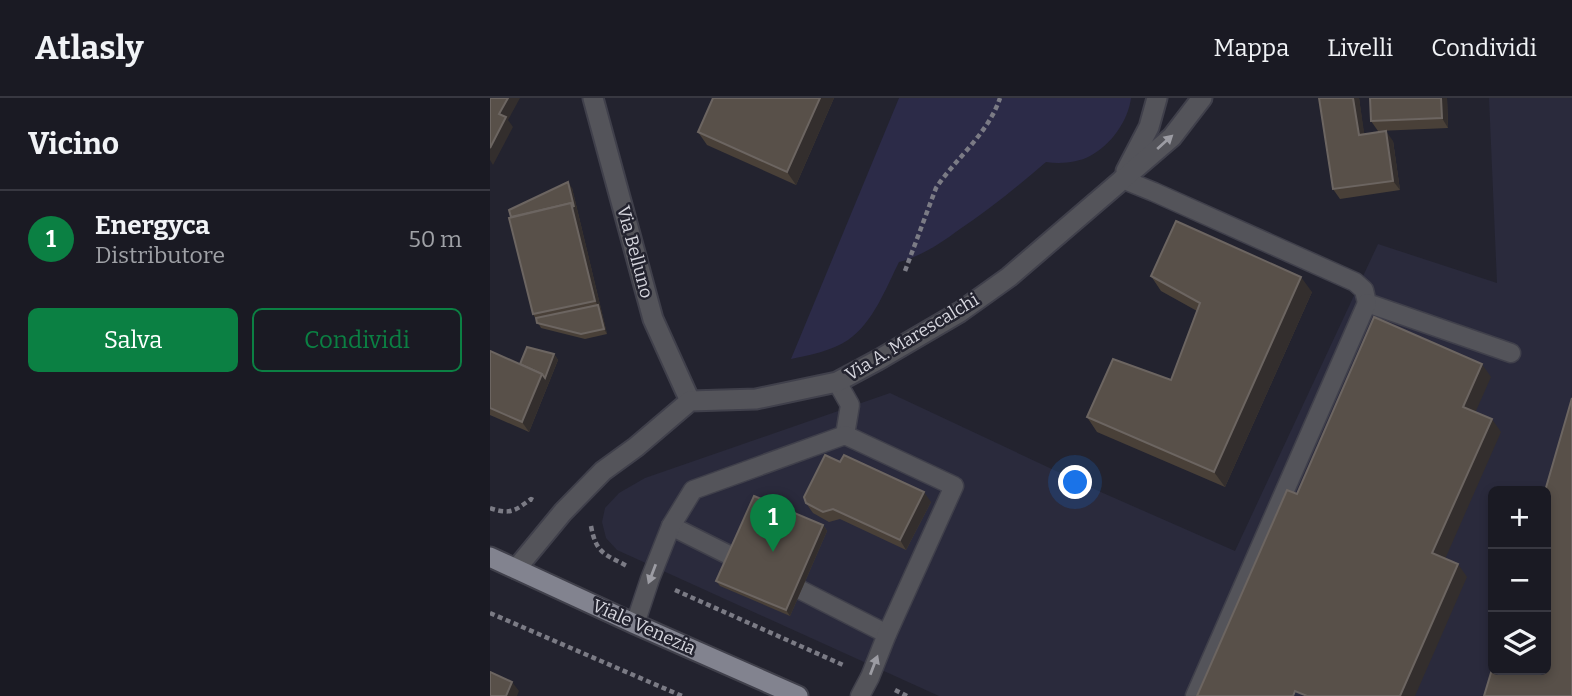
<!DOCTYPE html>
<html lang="it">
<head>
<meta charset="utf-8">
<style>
  body { margin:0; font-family:Bitter,serif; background:#272730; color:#f1f3f6 }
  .controls { position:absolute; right:21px; bottom:21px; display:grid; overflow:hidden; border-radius:10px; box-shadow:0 4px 10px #0003 }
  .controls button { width:63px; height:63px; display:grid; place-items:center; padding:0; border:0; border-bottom:2px solid #383841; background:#1a1a23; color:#f1f3f6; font:35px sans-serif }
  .you { position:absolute; left:586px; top:385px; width:24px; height:24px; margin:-18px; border:5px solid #fff; border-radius:50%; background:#1a73e8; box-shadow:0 0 0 10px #1a73e833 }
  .badge { display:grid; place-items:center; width:46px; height:46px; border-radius:50%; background:#0b8043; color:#fff; font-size:23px; font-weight:700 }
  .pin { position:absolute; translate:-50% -58px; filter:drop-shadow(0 2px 4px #0008) }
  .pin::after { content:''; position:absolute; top:37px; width:24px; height:21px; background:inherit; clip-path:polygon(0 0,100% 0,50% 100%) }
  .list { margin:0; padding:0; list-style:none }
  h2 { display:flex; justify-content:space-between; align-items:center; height:91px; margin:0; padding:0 28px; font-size:30px }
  h2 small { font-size:23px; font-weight:400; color:#9fa1a6 }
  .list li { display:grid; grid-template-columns:46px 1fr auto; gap:21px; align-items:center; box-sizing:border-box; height:98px; padding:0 28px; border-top:2px solid #383841 }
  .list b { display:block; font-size:26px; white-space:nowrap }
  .list p { margin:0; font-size:23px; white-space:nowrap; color:#9fa1a6 }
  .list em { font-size:23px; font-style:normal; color:#9fa1a6 }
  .actions { display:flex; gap:14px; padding:21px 28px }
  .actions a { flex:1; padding:16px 0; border:2px solid #0b8043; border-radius:10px; text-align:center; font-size:24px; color:#0b8043 }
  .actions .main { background:#0b8043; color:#fff }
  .icon { flex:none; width:38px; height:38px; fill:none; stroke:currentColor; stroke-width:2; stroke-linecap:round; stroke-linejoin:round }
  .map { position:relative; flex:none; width:1082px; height:598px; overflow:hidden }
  header { display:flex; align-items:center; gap:42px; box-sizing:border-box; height:98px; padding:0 35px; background:#1a1a23; border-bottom:2px solid #383841 }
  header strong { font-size:33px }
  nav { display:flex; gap:38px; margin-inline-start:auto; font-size:24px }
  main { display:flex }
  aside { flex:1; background:#1a1a23 }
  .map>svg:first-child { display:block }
  .built { fill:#2a2a3c; fill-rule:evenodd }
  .green { fill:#2c2b48 }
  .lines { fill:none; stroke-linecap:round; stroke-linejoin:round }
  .service-casing { stroke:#40404b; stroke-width:21 }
  .minor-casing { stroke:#40404b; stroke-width:23 }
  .primary-casing { stroke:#40404b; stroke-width:23 }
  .path { stroke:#7b7b85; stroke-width:4.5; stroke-dasharray:5 3.5; stroke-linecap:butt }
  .service { stroke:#54545a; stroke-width:18 }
  .minor { stroke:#54545a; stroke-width:19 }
  .primary { stroke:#82838f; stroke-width:19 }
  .wall { fill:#494038 }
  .shaded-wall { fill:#332e2d }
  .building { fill:#585049; stroke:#6c6561; stroke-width:2 }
  .oneway { fill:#9c9ca3 }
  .labels { text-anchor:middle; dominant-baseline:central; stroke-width:5; stroke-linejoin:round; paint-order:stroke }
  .street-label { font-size:18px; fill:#d6d6de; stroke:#23232f }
</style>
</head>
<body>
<header>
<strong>Atlasly</strong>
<nav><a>Mappa</a><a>Livelli</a><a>Condividi</a></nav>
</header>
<main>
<aside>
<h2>Vicino<small></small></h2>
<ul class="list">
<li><span class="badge">1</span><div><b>Energyca</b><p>Distributore</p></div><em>50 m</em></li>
</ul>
<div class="actions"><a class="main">Salva</a><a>Condividi</a></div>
</aside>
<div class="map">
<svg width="1082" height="598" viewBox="0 0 1082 598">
  <rect width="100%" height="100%" fill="#23232f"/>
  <path class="built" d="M 999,0 L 1082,0 L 1082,598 L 449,598 L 127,452 L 116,440 L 112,424 L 115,410 L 129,395 L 155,380 L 400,295 L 613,395 L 745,453 L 888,146 L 1007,185 ZM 1003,393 L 1056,393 L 1056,572 L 1003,572 Z"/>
  <path class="green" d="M 409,0 L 641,0 C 638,23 621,47 600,58 C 587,65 570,66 556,64 C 528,88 500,111 470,131 C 451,145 432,158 409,164 C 396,190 383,225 358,242 C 342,253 319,257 301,261 Z"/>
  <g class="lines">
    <defs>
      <g id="service">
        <path d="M 632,81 L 664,94 L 865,184 L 874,192 L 877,205 L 1021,255"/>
        <path d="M 347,284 L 360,307 L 355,337"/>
        <path d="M 181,428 L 259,467"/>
        <path d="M 291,482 L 397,536"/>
        <path d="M 145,526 L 160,481 L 181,428 L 203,392 L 355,337 L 464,388 L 397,536 L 380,579 L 370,598"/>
        <path d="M 705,598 L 877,205"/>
      </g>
      <g id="minor">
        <path d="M 103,0 L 163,221 L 200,303"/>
        <path d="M 636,73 L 659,29 L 667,0"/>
        <path d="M 26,471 L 73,414 L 113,373 L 146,349 L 200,303 L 266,301 L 347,284 L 388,262 L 470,214 L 519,179 L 682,39 L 712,0"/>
      </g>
      <path id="primary" d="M 0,459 L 145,526 L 308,598"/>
    </defs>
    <use href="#service" class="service-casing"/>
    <use href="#minor" class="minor-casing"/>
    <use href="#primary" class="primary-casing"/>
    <g class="path">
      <path d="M 415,173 L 446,90 C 466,60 498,36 510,0"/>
      <path d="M 0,410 C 20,417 25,413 41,401 L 43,402"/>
      <path d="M 101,428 C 106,455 114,456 137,468"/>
      <path d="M 185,492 L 353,567"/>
      <path d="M 0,515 L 192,598"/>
      <path d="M 405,592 L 417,598"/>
    </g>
    <use href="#service" class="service"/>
    <use href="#minor" class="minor"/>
    <use href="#primary" class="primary"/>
  </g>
  <g class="wall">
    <path d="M 223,0 L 344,0 L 306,87 L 217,47 L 208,34 Z"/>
    <path d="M 869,0 L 874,37 L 903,43 L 910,92 L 850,101 L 843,91 Z"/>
    <path d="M 957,0 L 958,30 L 888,33 L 881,23 Z"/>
    <path d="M 82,90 L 117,236 L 95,241 L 51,230 L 43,216 Z"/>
    <path d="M 661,178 L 822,194 L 735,389 L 607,334 L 597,319 L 681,282 L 707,213 L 671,193 Z"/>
    <path d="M 0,253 L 30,266 L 64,256 L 68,262 L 39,334 L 0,317 Z"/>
    <path d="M 350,364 L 441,404 L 416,452 L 350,421 L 339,424 L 323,415 L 316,405 Z"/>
    <path d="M 333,427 L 337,433 L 300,518 L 230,488 L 226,483 Z"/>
  </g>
  <g class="shaded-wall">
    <path d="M 18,0 L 30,0 L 18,22 L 23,29 L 3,67 L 0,62 L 0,50 L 9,16 Z"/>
    <path d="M 330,0 L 344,0 L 306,87 L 297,74 Z"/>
    <path d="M 863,0 L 869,0 L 876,47 L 869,37 Z"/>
    <path d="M 951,0 L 957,0 L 958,30 L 952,20 Z"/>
    <path d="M 896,33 L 903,43 L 910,92 L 903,83 Z"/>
    <path d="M 78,84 L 82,90 L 117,236 L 114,231 L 108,207 L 105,203 L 81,105 Z"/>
    <path d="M 811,179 L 822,194 L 735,389 L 724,374 Z"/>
    <path d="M 64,256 L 68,262 L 39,334 L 32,324 L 52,276 Z"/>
    <path d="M 992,266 L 1001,279 L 982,322 L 973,309 Z"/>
    <path d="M 1002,321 L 1011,334 L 952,468 L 942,455 Z"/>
    <path d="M 434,394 L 441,404 L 416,452 L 410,442 Z"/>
    <path d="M 333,427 L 337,433 L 300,518 L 296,512 Z"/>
    <path d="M 968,466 L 977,479 L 925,598 L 910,598 Z"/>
    <path d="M 22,584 L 29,593 L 27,598 L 16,598 Z"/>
  </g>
  <g class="building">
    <path d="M 0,0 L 18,0 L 9,16 L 16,19 L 0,50 Z"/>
    <path d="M 223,0 L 330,0 L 297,74 L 208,34 Z"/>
    <path d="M 829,0 L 863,0 L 869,37 L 896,33 L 903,83 L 843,91 Z"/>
    <path d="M 880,0 L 951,0 L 952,20 L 881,23 Z"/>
    <path d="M 78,84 L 84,109 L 81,105 L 21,119 L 19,112 Z"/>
    <path d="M 81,105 L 105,203 L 43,216 L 19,120 Z"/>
    <path d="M 686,123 L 811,179 L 724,374 L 597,319 L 623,261 L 681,282 L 710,205 L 661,178 Z"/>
    <path d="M 108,207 L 114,231 L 91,236 L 47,225 L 46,220 Z"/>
    <path d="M 884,219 L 992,266 L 973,309 L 1002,321 L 942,455 L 968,466 L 910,598 L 817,598 L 805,593 L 803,598 L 707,598 L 797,392 L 807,396 Z"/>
    <path d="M 37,249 L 64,256 L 55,280 L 52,276 L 30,266 Z"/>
    <path d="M 0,253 L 52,276 L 32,324 L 0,310 Z"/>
    <path d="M 1082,300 L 1082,598 L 994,598 L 1003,568 L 1003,572 L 1056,572 L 1056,393 L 1055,393 Z"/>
    <path d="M 335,357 L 350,364 L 354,357 L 434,394 L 410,442 L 343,411 L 333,414 L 316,405 L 314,399 Z"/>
    <path d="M 264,398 L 333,427 L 296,512 L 226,483 Z"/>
    <path d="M 0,574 L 22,584 L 16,598 L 0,598 Z"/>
  </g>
  <defs><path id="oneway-solid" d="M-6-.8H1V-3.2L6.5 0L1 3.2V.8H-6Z" transform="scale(1.75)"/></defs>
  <g class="oneway">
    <use href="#oneway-solid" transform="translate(675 44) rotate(-42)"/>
    <use href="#oneway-solid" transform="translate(162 476) rotate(111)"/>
    <use href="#oneway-solid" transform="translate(384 567) rotate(-69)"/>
  </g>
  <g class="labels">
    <g class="street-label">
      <text transform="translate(145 154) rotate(75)">Via Belluno</text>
      <text transform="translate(422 239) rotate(-31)">Via A. Marescalchi</text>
      <text transform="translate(154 529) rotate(24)">Viale Venezia</text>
    </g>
  </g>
</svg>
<div class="controls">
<button>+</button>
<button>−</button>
<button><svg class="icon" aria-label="layers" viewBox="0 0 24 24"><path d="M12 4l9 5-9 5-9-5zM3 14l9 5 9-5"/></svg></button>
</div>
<div class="you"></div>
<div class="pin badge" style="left:283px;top:454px">1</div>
</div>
</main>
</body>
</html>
